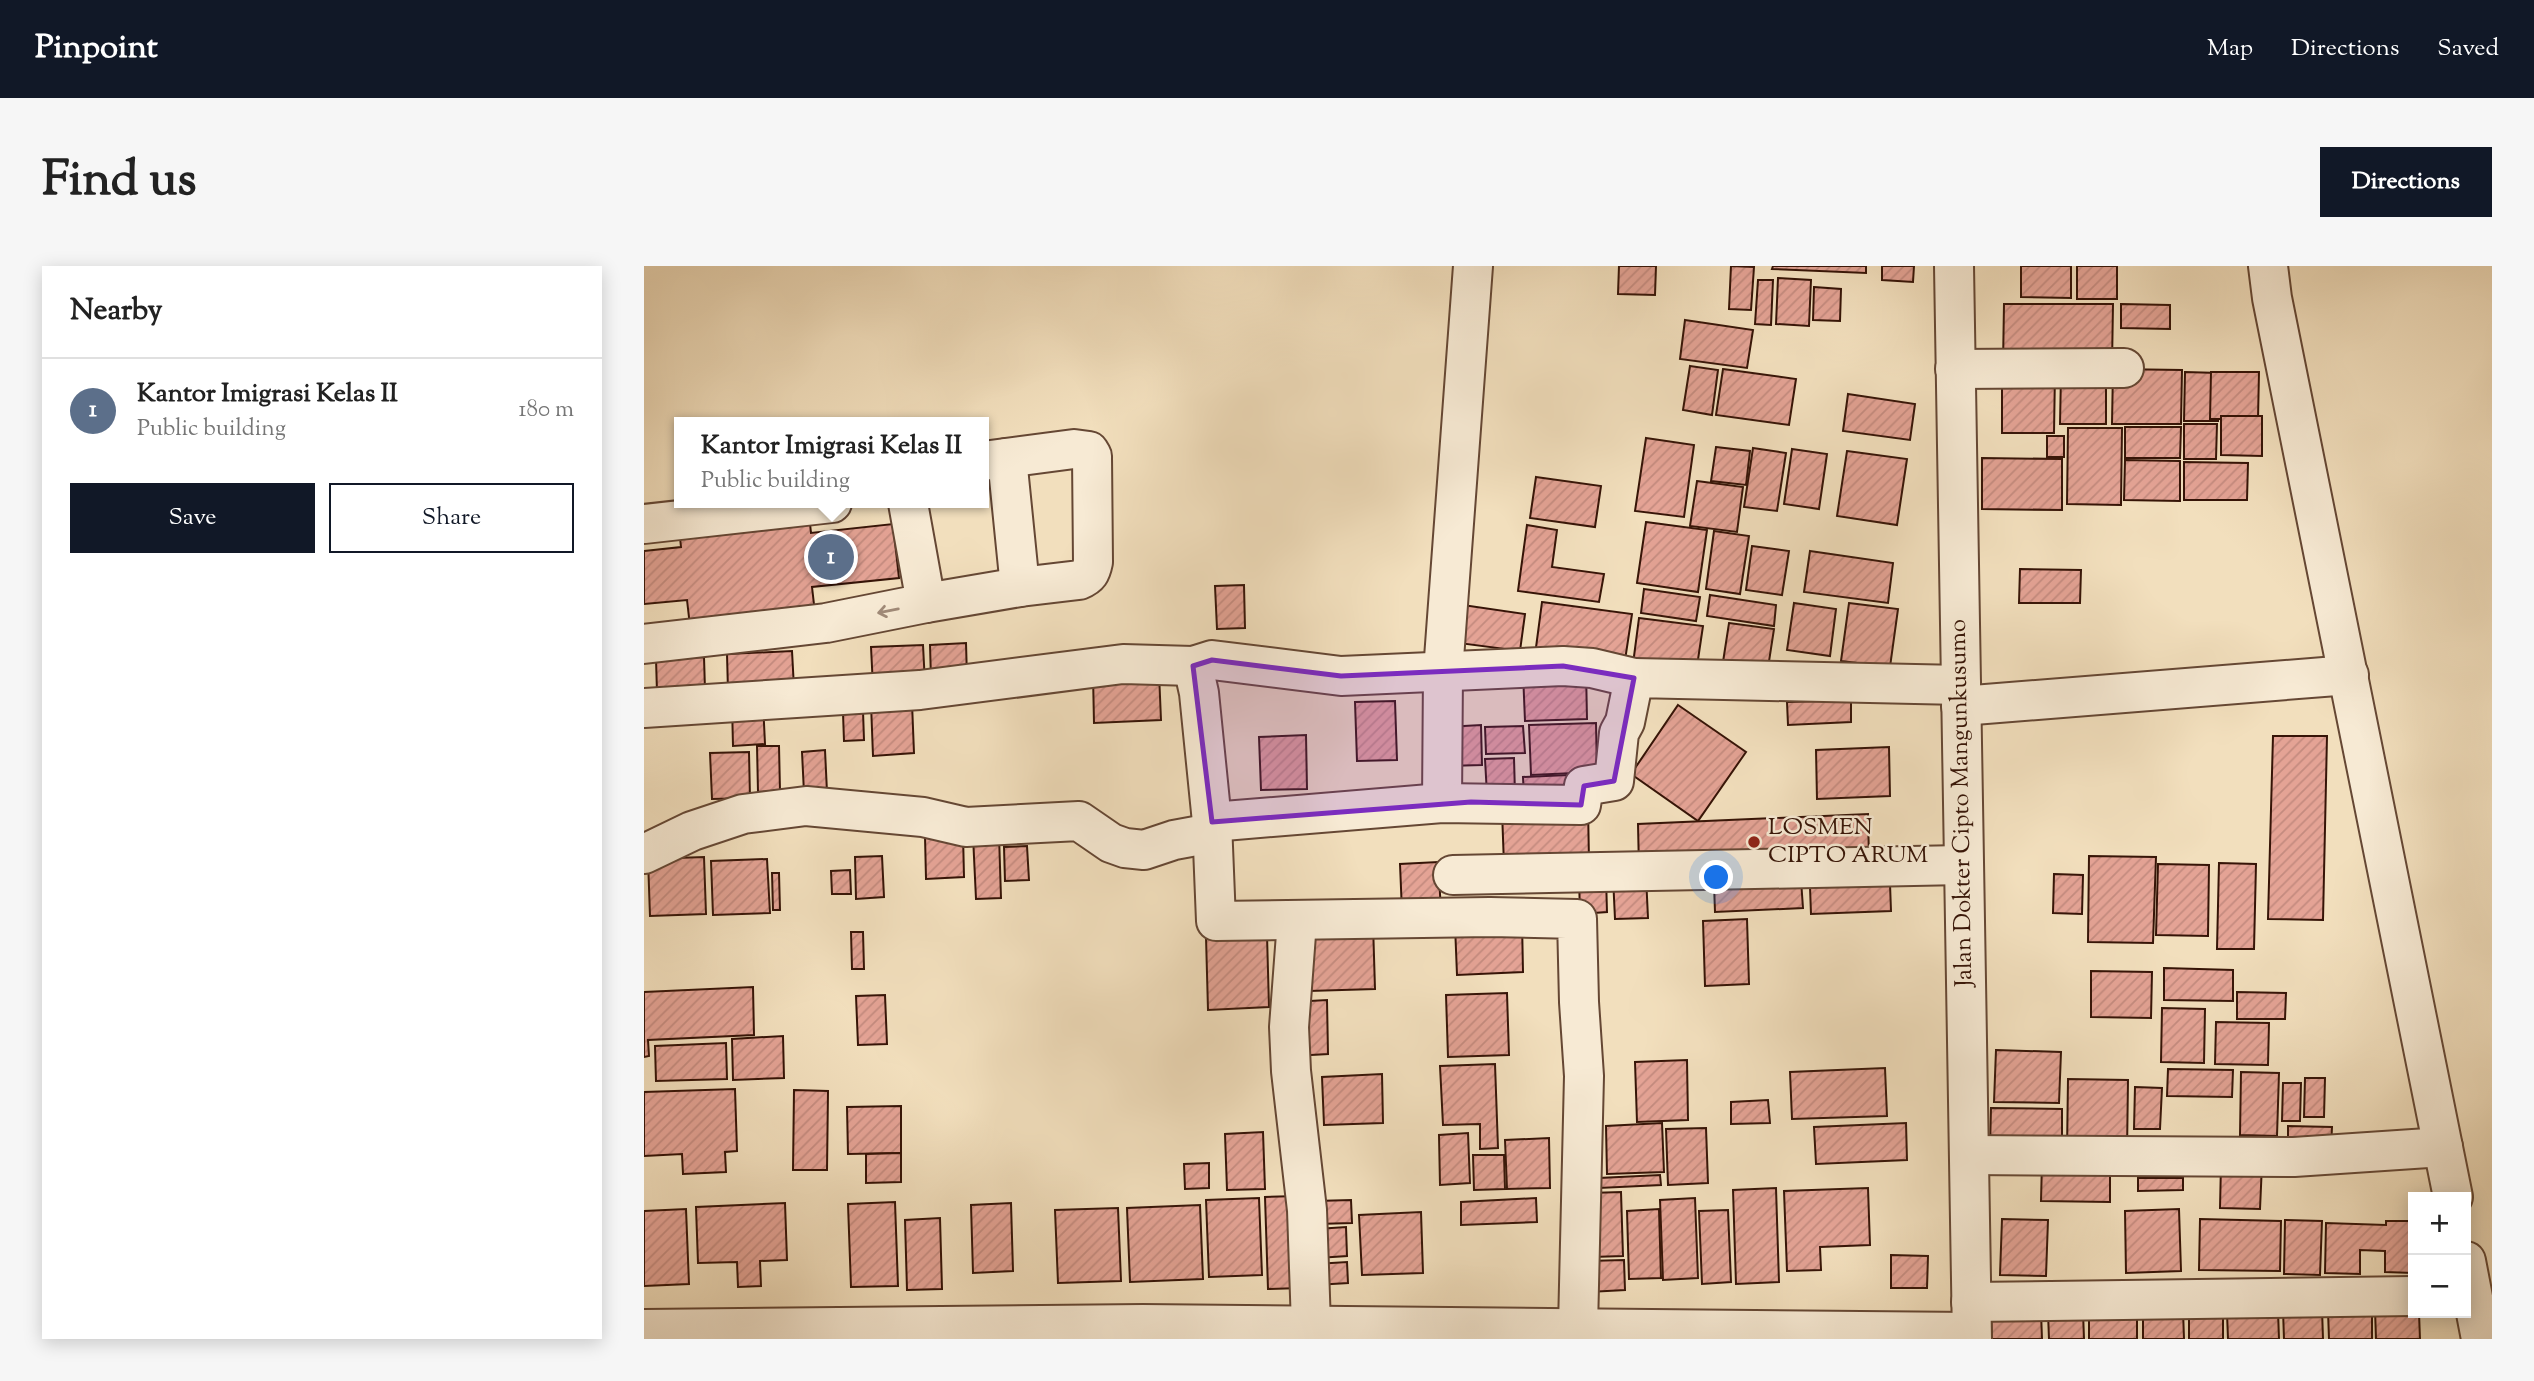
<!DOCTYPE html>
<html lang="en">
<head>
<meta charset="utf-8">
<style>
  body { margin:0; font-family:"Sorts Mill Goudy",serif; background:#f6f6f6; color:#222 }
  .controls { position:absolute; right:21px; bottom:21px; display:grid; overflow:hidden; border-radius:0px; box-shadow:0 4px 18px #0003 }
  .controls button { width:63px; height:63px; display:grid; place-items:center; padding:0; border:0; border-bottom:2px solid #e0e0e0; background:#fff; color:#222; font:35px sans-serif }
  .you { position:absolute; left:1073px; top:612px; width:24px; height:24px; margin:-18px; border:5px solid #fff; border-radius:50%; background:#1a73e8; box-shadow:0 0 0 10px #1a73e833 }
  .badge { display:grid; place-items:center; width:46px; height:46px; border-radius:50%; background:#111827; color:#fff; font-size:23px; font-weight:700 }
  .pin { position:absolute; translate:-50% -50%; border:4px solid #fff; box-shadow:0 2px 7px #0006 }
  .popup { position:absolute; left:30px; top:151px; width:315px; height:91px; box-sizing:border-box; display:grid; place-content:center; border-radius:0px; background:#fff; filter:drop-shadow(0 2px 5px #0005); font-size:23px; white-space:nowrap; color:#767676 }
  .popup b { font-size:26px; color:#222 }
  .popup::after { content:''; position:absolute; left:50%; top:100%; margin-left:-14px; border:14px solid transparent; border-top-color:#fff }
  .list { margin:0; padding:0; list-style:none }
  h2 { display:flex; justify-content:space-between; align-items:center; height:91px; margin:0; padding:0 28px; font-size:30px }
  h2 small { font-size:23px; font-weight:400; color:#767676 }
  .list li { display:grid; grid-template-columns:46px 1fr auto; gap:21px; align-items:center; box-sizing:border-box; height:105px; padding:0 28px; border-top:2px solid #e0e0e0 }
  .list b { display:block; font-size:26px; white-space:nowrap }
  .list p { margin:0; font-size:23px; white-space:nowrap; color:#767676 }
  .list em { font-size:23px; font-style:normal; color:#767676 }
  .actions { display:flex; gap:14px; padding:21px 28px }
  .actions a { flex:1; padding:16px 0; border:2px solid #111827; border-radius:0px; text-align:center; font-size:24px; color:#111827 }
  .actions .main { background:#111827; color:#fff }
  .map { position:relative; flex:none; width:1848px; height:1073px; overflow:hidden; border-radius:0px }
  header { display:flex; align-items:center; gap:42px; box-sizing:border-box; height:98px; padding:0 35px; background:#111827; color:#fff }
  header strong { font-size:33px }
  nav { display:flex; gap:38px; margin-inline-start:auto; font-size:24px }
  .intro { display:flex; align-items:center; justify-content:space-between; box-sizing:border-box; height:168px; padding:0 42px }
  h1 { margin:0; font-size:49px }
  .button { padding:18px 32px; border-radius:0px; background:#111827; color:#fff; font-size:24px; font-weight:700 }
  main { display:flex; gap:42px; padding:0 42px }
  aside { flex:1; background:#fff; border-radius:0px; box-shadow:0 4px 18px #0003 }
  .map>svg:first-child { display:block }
  .building { fill:url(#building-hatch); stroke:#361407; stroke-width:2 }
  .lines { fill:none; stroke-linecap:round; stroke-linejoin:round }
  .minor-casing { stroke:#654734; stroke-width:42 }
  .minor { stroke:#f7ead4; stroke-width:38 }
  .oneway { stroke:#a08a78 }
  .marked { fill:#7b2cbf; fill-opacity:0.2; stroke:#7b2cbf; stroke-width:5; stroke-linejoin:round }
  .poi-dot { fill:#8f2418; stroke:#f7ead4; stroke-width:2.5 }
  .labels { text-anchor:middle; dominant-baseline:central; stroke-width:5; stroke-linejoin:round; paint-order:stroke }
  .street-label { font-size:24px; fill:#361407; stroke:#f7ead4 }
  .poi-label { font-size:24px; fill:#361407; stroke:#f7ead4; text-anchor:start }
</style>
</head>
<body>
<header>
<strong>Pinpoint</strong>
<nav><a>Map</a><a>Directions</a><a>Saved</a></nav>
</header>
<div class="intro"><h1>Find us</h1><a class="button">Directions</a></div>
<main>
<aside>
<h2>Nearby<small></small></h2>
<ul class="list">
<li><span class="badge" style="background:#5c6f8a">1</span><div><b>Kantor Imigrasi Kelas II</b><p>Public building</p></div><em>180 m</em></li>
</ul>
<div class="actions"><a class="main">Save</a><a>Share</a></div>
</aside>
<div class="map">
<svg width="1848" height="1073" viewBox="0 0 1848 1073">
  <defs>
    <pattern id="building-hatch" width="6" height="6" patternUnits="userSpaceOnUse" patternTransform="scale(1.75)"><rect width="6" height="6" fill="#e4a395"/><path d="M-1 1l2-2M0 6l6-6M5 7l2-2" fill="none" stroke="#c48b7f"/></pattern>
  </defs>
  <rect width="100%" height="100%" fill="#f2dfbd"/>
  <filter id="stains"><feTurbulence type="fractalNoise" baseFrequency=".00286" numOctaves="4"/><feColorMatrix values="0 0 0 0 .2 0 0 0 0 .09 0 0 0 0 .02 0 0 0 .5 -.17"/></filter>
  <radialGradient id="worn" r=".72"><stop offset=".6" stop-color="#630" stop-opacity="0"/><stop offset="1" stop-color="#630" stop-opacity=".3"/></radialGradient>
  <g class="building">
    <path d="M 975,0 L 1012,0 L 1011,29 L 974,28 Z"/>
    <path d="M 1087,0 L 1110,1 L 1107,44 L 1085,43 Z"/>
    <path d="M 1129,0 L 1222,0 L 1222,7 L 1128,3 Z"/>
    <path d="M 1238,0 L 1270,0 L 1269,16 L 1238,14 Z"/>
    <path d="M 1377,0 L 1427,0 L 1427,32 L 1377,31 Z"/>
    <rect x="1433" y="0" width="40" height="33"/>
    <path d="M 1134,12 L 1167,14 L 1165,60 L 1132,58 Z"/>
    <path d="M 1114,14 L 1129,14 L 1127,59 L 1111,58 Z"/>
    <path d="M 1170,21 L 1197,23 L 1196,55 L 1169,54 Z"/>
    <path d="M 1360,38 L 1469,38 L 1468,99 L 1359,99 Z"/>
    <path d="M 1477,38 L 1526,39 L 1526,63 L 1477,62 Z"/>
    <path d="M 1041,54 L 1109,64 L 1103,102 L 1036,93 Z"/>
    <path d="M 1046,100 L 1074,104 L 1068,149 L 1039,144 Z"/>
    <path d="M 1079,103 L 1152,113 L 1145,159 L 1072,149 Z"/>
    <path d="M 1469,103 L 1538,104 L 1537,158 L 1468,158 Z"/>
    <path d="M 1358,106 L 1411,106 L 1410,167 L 1358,167 Z"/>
    <path d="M 1541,106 L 1575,107 L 1574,155 L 1540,155 Z"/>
    <path d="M 1567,106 L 1615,106 L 1614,153 L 1566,153 Z"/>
    <path d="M 1417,108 L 1462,108 L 1462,158 L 1416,158 Z"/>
    <path d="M 1204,128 L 1271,138 L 1266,174 L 1199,165 Z"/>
    <path d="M 1577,150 L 1618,150 L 1618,190 L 1577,189 Z"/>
    <path d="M 1540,158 L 1573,158 L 1572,193 L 1540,193 Z"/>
    <path d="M 1481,161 L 1537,161 L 1536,192 L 1481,192 Z"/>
    <path d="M 1424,162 L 1478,162 L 1477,239 L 1423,238 Z"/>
    <rect x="1403" y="170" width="17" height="21"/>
    <path d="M 1002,172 L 1050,179 L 1040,251 L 991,245 Z"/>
    <path d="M 1072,181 L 1106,185 L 1102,219 L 1067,215 Z"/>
    <path d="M 1109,182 L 1142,187 L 1133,245 L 1100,241 Z"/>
    <path d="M 1148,183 L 1183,188 L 1175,243 L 1140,238 Z"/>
    <path d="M 1203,185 L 1263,193 L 1253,259 L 1193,250 Z"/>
    <path d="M 1338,192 L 1418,193 L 1418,244 L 1338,243 Z"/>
    <path d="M 1481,194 L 1536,195 L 1536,235 L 1480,234 Z"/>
    <path d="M 1540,196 L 1604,197 L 1603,234 L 1540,234 Z"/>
    <path d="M 892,211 L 957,220 L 951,261 L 886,252 Z"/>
    <path d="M 1053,215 L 1099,221 L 1093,266 L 1046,260 Z"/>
    <path d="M 165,248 L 167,267 L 249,258 L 255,312 L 168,321 L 171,347 L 46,360 L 43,334 L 0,338 L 0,285 L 37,281 L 35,262 Z"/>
    <path d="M 1002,256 L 1063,264 L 1054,326 L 993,317 Z"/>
    <path d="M 883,259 L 913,264 L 908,301 L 960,308 L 955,336 L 874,325 Z"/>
    <path d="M 1070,265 L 1105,270 L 1096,328 L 1062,323 Z"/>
    <path d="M 1108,280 L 1145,285 L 1138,329 L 1102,324 Z"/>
    <path d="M 1166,285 L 1249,297 L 1244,337 L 1160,326 Z"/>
    <path d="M 1376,303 L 1437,304 L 1436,337 L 1375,337 Z"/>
    <path d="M 600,319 L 601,362 L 573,363 L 571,320 Z"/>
    <path d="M 1000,323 L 1056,331 L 1052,355 L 997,347 Z"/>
    <path d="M 1066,329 L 1132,339 L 1130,360 L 1063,350 Z"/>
    <path d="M 898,336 L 988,348 L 980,401 L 891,389 Z"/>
    <path d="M 1150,337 L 1192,343 L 1186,390 L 1143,384 Z"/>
    <path d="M 1205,337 L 1254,343 L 1246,401 L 1197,395 Z"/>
    <path d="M 812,338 L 881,348 L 876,385 L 807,376 Z"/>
    <path d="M 995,352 L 1059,360 L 1052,407 L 989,398 Z"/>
    <path d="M 1085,357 L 1130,363 L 1124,402 L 1079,396 Z"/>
    <path d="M 322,377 L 323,412 L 287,413 L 286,379 Z"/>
    <path d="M 279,379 L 281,418 L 229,421 L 227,381 Z"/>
    <path d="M 148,385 L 150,422 L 84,425 L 83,388 Z"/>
    <path d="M 60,391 L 61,424 L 13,426 L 12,393 Z"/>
    <path d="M 942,404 L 943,453 L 881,455 L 879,407 Z"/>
    <path d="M 515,407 L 517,454 L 450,457 L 449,409 Z"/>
    <path d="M 1207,434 L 1207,456 L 1144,459 L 1143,436 Z"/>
    <path d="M 751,435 L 753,494 L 713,495 L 711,436 Z"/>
    <path d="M 119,437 L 121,478 L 89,480 L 88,439 Z"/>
    <path d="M 268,437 L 270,487 L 229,490 L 227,438 Z"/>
    <path d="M 1034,439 L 1102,486 L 1054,555 L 987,508 Z"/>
    <path d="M 219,445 L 220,474 L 200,475 L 199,447 Z"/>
    <path d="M 952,457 L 953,506 L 887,509 L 885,459 Z"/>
    <path d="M 837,459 L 838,499 L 803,500 L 802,461 Z"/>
    <path d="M 879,460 L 881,487 L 842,488 L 841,461 Z"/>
    <path d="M 662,469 L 663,523 L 617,524 L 615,471 Z"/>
    <path d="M 1629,470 L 1683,470 L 1679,654 L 1624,653 Z"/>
    <path d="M 113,480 L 135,480 L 136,525 L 114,526 Z"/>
    <path d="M 1245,481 L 1246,530 L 1173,533 L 1172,484 Z"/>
    <path d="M 181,484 L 183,526 L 160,527 L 158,486 Z"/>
    <path d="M 105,486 L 106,532 L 68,533 L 66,487 Z"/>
    <path d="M 870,492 L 871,528 L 843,529 L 841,493 Z"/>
    <path d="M 924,509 L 925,531 L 880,533 L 879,511 Z"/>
    <path d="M 944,541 L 945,595 L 860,599 L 858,545 Z"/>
    <path d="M 1224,548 L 1225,594 L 995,603 L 994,558 Z"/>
    <path d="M 319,568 L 320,611 L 282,613 L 281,570 Z"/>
    <path d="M 355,569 L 357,632 L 332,633 L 329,570 Z"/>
    <path d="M 383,580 L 385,614 L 361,615 L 360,581 Z"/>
    <path d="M 238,590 L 240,631 L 212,633 L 211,591 Z"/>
    <path d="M 1445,590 L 1512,591 L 1509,677 L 1444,676 Z"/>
    <path d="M 60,591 L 62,648 L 6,650 L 4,593 Z"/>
    <path d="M 123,593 L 126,647 L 69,649 L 67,595 Z"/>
    <path d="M 794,596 L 797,644 L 758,646 L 756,598 Z"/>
    <path d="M 1575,597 L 1612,598 L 1610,683 L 1573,683 Z"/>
    <path d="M 1514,598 L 1565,599 L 1564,670 L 1512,669 Z"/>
    <path d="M 206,604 L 207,628 L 188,628 L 187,605 Z"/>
    <path d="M 128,607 L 135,607 L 136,644 L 129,644 Z"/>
    <path d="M 1410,608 L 1439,609 L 1438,648 L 1409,647 Z"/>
    <path d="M 1002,610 L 1004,652 L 971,653 L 969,611 Z"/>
    <path d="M 962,611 L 963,646 L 936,648 L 935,612 Z"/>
    <path d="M 1157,614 L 1159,642 L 1071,646 L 1070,618 Z"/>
    <path d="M 1246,618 L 1247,645 L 1167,648 L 1166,621 Z"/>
    <path d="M 1103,653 L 1105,718 L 1061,720 L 1059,655 Z"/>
    <path d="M 878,656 L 879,706 L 813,709 L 811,659 Z"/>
    <path d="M 729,658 L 731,723 L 665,725 L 663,661 Z"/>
    <path d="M 207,666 L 219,666 L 220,703 L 208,703 Z"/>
    <path d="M 623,669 L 625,741 L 564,744 L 562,671 Z"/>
    <path d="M 1520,702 L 1589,704 L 1589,735 L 1520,734 Z"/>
    <path d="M 1447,705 L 1508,706 L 1507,752 L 1447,751 Z"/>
    <path d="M 109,721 L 110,769 L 4,774 L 5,790 L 0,791 L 0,726 Z"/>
    <path d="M 1593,726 L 1642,727 L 1641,753 L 1593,753 Z"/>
    <path d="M 863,727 L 865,789 L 804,791 L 802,729 Z"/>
    <path d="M 241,729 L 243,778 L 214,779 L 212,730 Z"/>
    <path d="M 683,734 L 684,788 L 650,790 L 648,736 Z"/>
    <path d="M 1518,742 L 1561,743 L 1560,797 L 1517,796 Z"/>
    <path d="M 1572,756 L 1625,757 L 1624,799 L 1571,798 Z"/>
    <path d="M 139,770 L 140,812 L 89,814 L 88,773 Z"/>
    <path d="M 82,777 L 83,813 L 12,815 L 11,780 Z"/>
    <path d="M 1352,784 L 1417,786 L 1415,837 L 1350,836 Z"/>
    <path d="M 1043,794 L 1044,854 L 993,856 L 991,796 Z"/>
    <path d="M 851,798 L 854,882 L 836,883 L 836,858 L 799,859 L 796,800 Z"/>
    <path d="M 1241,802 L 1243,850 L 1148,853 L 1146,806 Z"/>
    <path d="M 1524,803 L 1589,804 L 1588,831 L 1523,830 Z"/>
    <path d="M 1597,806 L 1635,807 L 1633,870 L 1596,869 Z"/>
    <path d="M 738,808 L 739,857 L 680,859 L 678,811 Z"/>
    <path d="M 1661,812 L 1681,812 L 1680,851 L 1660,851 Z"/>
    <path d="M 1424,813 L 1484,814 L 1483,886 L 1423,885 Z"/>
    <path d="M 1639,817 L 1657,817 L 1656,855 L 1638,855 Z"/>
    <path d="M 1491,821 L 1518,822 L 1516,863 L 1490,863 Z"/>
    <path d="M 91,823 L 93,885 L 81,886 L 82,906 L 39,908 L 38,888 L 0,890 L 0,826 Z"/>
    <path d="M 150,824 L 184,825 L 183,904 L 149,904 Z"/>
    <path d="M 1124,834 L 1126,857 L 1087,858 L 1087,836 Z"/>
    <path d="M 257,840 L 257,887 L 204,888 L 203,841 Z"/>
    <path d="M 1347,842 L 1418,843 L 1418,882 L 1346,881 Z"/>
    <path d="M 1018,857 L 1020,906 L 963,908 L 962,860 Z"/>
    <path d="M 1262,857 L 1263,894 L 1172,898 L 1170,861 Z"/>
    <path d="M 1644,860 L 1688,861 L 1687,882 L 1644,882 Z"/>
    <path d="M 1062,862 L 1064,917 L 1024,919 L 1022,863 Z"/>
    <path d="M 619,866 L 621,923 L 583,924 L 581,868 Z"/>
    <path d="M 824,867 L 826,917 L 796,919 L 795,869 Z"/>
    <path d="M 905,872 L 906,922 L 863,923 L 861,874 Z"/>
    <path d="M 257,887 L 257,916 L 222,917 L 222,888 Z"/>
    <path d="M 829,889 L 860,889 L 861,923 L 830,924 Z"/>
    <path d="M 1398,896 L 1466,898 L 1466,936 L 1397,935 Z"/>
    <path d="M 565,897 L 565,922 L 541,923 L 540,898 Z"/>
    <path d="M 1577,898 L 1618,898 L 1616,943 L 1576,942 Z"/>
    <path d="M 1016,909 L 1017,919 L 955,922 L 955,912 Z"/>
    <path d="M 1494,912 L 1539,912 L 1539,924 L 1494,925 Z"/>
    <path d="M 1132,922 L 1135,1016 L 1092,1018 L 1089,924 Z"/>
    <path d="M 1224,922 L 1226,979 L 1176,981 L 1177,1004 L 1143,1005 L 1140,925 Z"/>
    <path d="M 977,926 L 979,990 L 948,991 L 946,927 Z"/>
    <path d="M 653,930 L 656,1022 L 624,1023 L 621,931 Z"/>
    <path d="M 615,932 L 618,1009 L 565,1011 L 562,934 Z"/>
    <path d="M 892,932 L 893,956 L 817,959 L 817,936 Z"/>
    <path d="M 1051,932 L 1054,1012 L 1019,1014 L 1016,934 Z"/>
    <path d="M 707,934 L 708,957 L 673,958 L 672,935 Z"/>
    <path d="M 251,936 L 254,1020 L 207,1021 L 204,938 Z"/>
    <path d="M 141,937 L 143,994 L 116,995 L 117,1020 L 94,1021 L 93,996 L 54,997 L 52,941 Z"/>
    <path d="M 367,937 L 369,1005 L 329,1007 L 327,939 Z"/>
    <path d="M 556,939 L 559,1013 L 486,1016 L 483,942 Z"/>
    <path d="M 474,942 L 477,1015 L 414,1017 L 411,944 Z"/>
    <path d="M 42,943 L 45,1018 L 0,1020 L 0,945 Z"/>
    <path d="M 1015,943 L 1017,1012 L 985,1013 L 983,945 Z"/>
    <path d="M 1535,943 L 1537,1005 L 1482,1007 L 1481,945 Z"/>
    <path d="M 1084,944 L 1087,1016 L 1058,1018 L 1055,945 Z"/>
    <path d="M 777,946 L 779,1007 L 718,1009 L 715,949 Z"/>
    <path d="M 296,952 L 298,1023 L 263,1024 L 261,954 Z"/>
    <path d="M 1358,953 L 1404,954 L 1402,1010 L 1356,1009 Z"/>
    <path d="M 1556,953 L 1637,955 L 1636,1005 L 1555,1004 Z"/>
    <path d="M 1641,954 L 1678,955 L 1676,1009 L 1640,1008 Z"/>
    <path d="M 1742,955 L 1769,955 L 1769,1007 L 1741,1006 L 1741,985 L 1716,984 L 1716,1008 L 1681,1007 L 1682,957 L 1742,959 Z"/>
    <path d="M 702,961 L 703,990 L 674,992 L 673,963 Z"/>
    <path d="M 1247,989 L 1284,990 L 1283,1022 L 1247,1022 Z"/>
    <path d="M 980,994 L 981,1024 L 945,1026 L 943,995 Z"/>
    <path d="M 703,996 L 704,1017 L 672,1019 L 672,998 Z"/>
    <path d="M 1579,1043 L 1579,1073 L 1545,1073 L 1545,1044 Z"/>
    <path d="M 1678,1043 L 1679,1073 L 1640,1073 L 1639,1044 Z"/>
    <path d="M 1731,1043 L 1775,1047 L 1776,1073 L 1732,1073 Z"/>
    <path d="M 1493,1044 L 1493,1073 L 1445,1073 L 1445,1046 Z"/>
    <path d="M 1539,1044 L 1540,1073 L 1499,1073 L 1499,1045 Z"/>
    <path d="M 1728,1044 L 1728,1073 L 1685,1073 L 1684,1045 Z"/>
    <path d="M 1634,1045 L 1635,1073 L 1584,1073 L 1583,1047 Z"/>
    <path d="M 1397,1046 L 1398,1073 L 1348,1073 L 1347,1048 Z"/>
    <path d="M 1439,1046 L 1440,1073 L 1405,1073 L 1404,1047 Z"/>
  </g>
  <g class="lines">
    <defs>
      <g id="minor">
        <path d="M 1310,0 L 1328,1073"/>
        <path d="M 1624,0 L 1628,32 L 1809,931"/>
        <path d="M 1311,103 L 1480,102"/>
        <path d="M 363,192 L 376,321"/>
        <path d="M 0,258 L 188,237"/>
        <path d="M 282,337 L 376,321 L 435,314 C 445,310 447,306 449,296 L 448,190 L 445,185 L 430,183 L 339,195"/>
        <path d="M 0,378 L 182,357 L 282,337 L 264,237"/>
        <path d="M 549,400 L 555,427 L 568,556 L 572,655 L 846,651 L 933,653 L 935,736 L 940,810 L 934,1061"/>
        <path d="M 1317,440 L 1705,409"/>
        <path d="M 0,442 L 276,424 L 479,398 L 549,400 L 568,394 L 697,410 L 919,400 L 948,402 L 990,412"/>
        <path d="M 798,537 L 799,406 L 829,0"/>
        <path d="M 568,556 L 798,537 L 937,539 L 940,520 L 970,515 L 975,467 L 981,456 L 990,412 L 1317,419"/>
        <path d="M 0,588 L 48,565 L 99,548 L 162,540 L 279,551 L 322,561 L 435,555 L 467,577 L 481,582 L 500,584 L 530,574 L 568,567"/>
        <path d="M 809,609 L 1319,599"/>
        <path d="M 653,655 L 645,761 L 647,805 L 663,944 L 667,1059"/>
        <path d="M 1325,889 L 1650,891 L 1799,881"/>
        <path d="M 1822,995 L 1837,1073"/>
        <path d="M 1327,1036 L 1769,1030"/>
        <path d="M 0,1063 L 499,1058 L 1327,1066"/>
      </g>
    </defs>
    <use href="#minor" class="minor-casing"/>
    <use href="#minor" class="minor"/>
  </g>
  <defs><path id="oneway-shaft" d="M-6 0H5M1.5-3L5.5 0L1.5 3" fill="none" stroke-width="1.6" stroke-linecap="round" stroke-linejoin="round" transform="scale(1.75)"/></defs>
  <use class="oneway" href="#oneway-shaft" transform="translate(244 345) rotate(169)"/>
  <path class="marked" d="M 568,394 L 697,410 L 919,400 L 990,412 L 970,515 L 940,520 L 937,539 L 827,536 L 568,556 L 549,400 Z"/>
  <circle class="poi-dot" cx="1110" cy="576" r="7"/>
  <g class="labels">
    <g class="street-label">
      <text transform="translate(1318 537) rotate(-91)">Jalan Dokter Cipto Mangunkusumo</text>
    </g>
    <g class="poi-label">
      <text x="1124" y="562">LOSMEN<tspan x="1124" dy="28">CIPTO ARUM</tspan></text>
    </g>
  </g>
  <rect width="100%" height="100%" filter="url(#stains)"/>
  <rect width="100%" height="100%" fill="url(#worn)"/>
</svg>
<div class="controls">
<button>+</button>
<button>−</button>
</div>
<div class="you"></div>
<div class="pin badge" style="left:187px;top:291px;background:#5c6f8a">1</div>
<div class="popup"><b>Kantor Imigrasi Kelas II</b>Public building</div>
</div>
</main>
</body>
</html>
